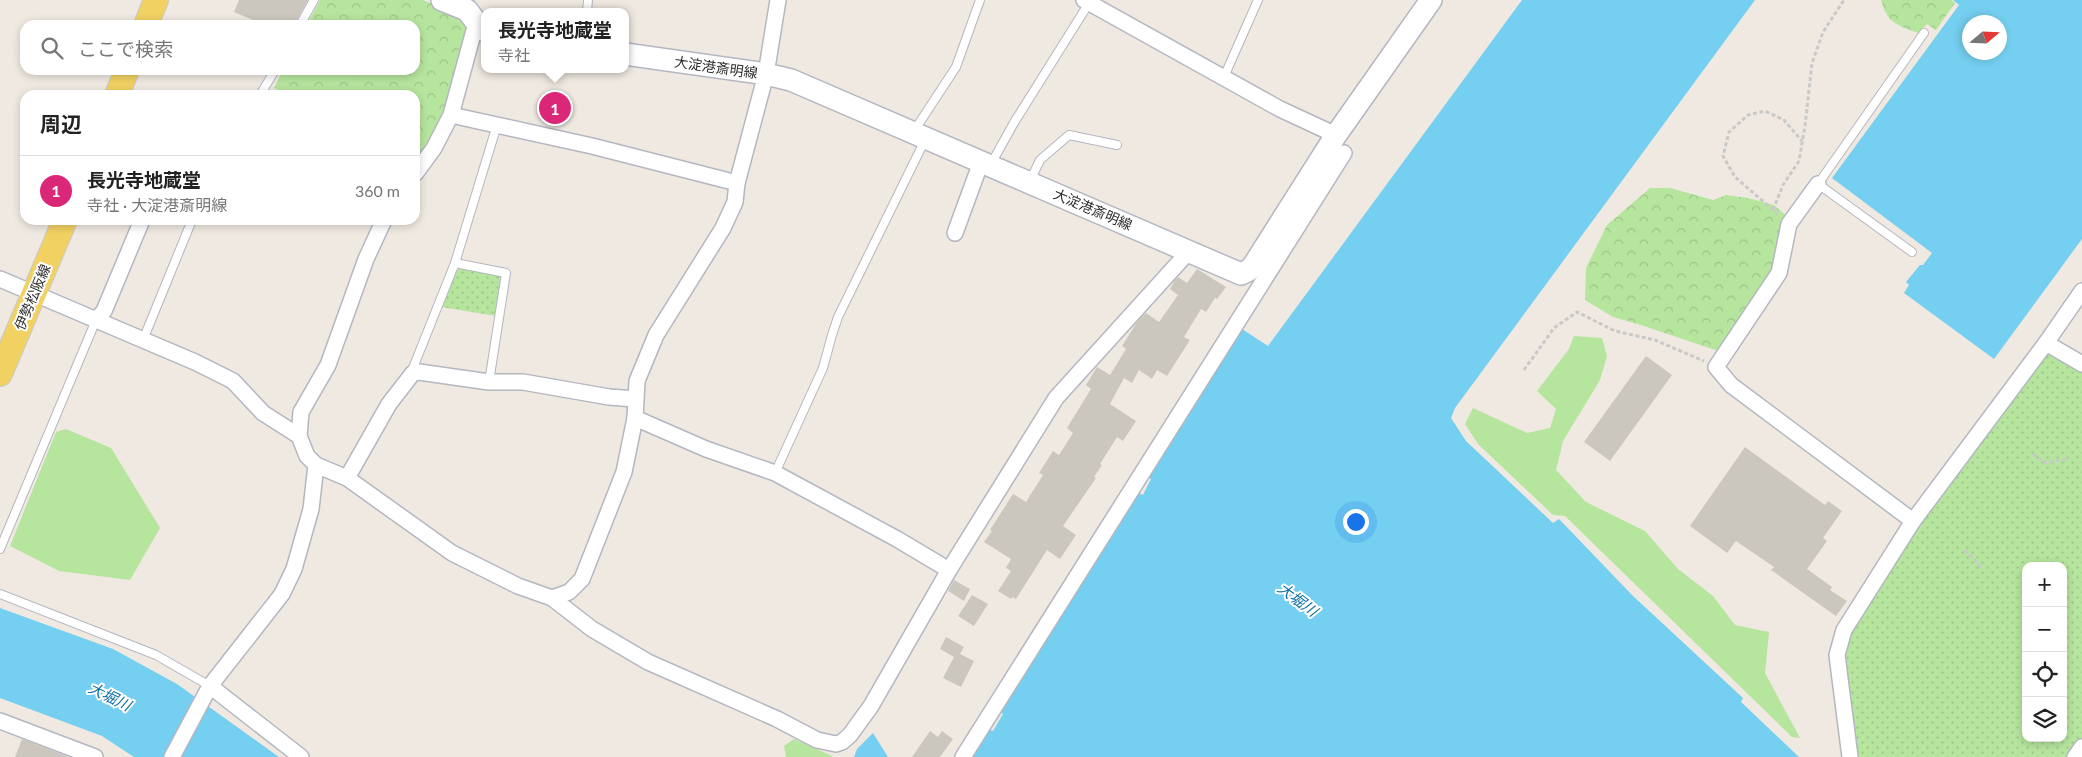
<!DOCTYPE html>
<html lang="ja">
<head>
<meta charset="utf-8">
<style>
  body { margin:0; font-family:Lato,"Noto Sans JP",sans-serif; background:#f2f2f2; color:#222 }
  .controls { position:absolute; right:15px; bottom:15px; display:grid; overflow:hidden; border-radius:10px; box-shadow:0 2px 8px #0003 }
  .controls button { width:45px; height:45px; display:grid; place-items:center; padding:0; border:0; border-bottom:1px solid #e0e0e0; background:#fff; color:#222; font:25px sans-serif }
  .compass { position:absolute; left:1962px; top:15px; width:45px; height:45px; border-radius:50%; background:#fff; box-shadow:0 2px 8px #0003; rotate:71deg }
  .you { position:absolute; left:1355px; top:521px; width:18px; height:18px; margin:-12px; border:4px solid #fff; border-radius:50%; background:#1a73e8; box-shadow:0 0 0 8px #1a73e833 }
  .badge { display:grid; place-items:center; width:32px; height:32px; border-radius:50%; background:#db2777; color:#fff; font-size:16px; font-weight:700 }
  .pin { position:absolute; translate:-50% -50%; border:2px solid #fff; box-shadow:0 1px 5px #0006 }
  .popup { position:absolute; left:481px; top:8px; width:148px; height:65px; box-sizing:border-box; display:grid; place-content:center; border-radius:10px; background:#fff; filter:drop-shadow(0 1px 4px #0005); font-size:16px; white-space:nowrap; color:#767676 }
  .popup b { font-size:19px; color:#222 }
  .popup::after { content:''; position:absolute; left:50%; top:100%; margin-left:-10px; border:10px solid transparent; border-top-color:#fff }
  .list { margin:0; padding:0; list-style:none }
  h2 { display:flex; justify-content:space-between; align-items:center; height:65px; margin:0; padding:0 20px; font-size:21px }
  h2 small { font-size:16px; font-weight:400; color:#767676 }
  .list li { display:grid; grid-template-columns:32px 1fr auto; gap:15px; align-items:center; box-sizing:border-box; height:70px; padding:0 20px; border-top:1px solid #e0e0e0 }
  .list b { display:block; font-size:19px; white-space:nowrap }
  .list p { margin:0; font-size:16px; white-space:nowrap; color:#767676 }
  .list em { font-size:16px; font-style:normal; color:#767676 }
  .icon { flex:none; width:28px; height:28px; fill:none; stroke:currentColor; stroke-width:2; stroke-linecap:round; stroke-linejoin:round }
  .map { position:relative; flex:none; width:2082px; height:757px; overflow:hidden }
  .search { position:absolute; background:#fff; box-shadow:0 2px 8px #0003; left:20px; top:20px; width:400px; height:55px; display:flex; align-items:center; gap:12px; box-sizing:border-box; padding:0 18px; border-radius:15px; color:#767676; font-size:19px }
  .panel { position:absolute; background:#fff; box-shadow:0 2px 8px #0003; left:20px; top:90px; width:400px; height:135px; border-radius:15px }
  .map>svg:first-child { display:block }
  .grass { fill:#b6e59e }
  .forest { fill:url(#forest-crowns) }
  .park { fill:url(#park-dots); fill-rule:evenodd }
  .water { fill:#75cff0; fill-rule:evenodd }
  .building { fill:#cbc7bf }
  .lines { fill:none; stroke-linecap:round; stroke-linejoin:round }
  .lane-casing { stroke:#b4b7c1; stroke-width:10 }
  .street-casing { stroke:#b4b7c1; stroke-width:18 }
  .secondary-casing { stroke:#b4b7c1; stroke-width:24 }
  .primary-casing { stroke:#c9c9c9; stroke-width:26 }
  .path { stroke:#c9c9c9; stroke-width:3; stroke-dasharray:4 2.5; stroke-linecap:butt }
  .lane { stroke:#fff; stroke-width:8 }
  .street { stroke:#fff; stroke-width:15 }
  .secondary { stroke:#fff; stroke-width:21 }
  .primary { stroke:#f2d163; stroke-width:24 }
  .labels { text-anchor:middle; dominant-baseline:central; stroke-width:4; stroke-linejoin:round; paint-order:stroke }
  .street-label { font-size:14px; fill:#2e2e2e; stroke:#fff }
  .water-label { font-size:15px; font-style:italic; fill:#0d6fa3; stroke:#fff }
</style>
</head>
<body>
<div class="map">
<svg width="2082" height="757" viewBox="0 0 2082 757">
  <defs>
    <pattern id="forest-crowns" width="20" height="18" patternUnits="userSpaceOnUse" patternTransform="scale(1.25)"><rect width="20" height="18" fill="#b6e59e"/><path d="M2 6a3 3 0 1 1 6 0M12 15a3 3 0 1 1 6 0" fill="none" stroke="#9dc588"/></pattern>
    <pattern id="park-dots" width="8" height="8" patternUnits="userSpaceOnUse" patternTransform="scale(1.25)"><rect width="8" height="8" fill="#b6e59e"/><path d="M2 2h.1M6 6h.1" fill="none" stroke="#9dc588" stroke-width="1.8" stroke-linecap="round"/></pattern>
  </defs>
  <rect width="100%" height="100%" fill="#efe9e1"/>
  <g class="grass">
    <path d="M 1574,336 L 1602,338 L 1607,356 L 1600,380 L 1563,441 L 1556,470 L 1586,502 L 1645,531 L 1678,569 L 1713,596 L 1735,625 L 1769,632 L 1765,673 L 1800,738 L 1792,737 L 1565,516 L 1553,515 L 1478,444 L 1465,424 L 1473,408 L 1527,433 L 1550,428 L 1556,409 L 1537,391 L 1569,349 Z"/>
    <path d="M 66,429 L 111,448 L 160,528 L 130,580 L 59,571 L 10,546 L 56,432 Z"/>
    <path d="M 794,739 L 832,756 L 833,757 L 786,757 L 784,746 Z"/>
  </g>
  <g class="forest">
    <path d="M 320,0 L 423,0 L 462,17 L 468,30 L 446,112 L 415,161 L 415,95 L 288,95 L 274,88 L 283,70 L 415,70 L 415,25 L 307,25 Z"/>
    <path d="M 1881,0 L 1951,0 L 1955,3 L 1936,30 L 1927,24 L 1918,33 C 1897,25 1887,23 1881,0 Z"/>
    <path d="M 1650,188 L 1670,188 L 1713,200 L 1726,195 L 1748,198 L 1774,205 L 1788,217 L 1778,268 L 1721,352 L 1641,325 L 1613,317 L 1585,300 L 1586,268 L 1607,225 Z"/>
  </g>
  <g class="park">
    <path d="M 463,267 L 502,275 L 496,316 L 441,307 L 456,271 Z"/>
    <path d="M 2046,343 L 2082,363 L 2082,750 L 2077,757 L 1850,757 L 1837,655 L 1844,630 ZM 2026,566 L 2063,566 L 2063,738 L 2026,738 Z"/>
  </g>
  <g class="water">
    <path d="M 1522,0 L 1755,0 L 1455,408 L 1451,418 L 1466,441 L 1553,523 L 1559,519 L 1633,596 L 1743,698 L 1741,702 L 1799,757 L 973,757 L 990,730 L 993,731 L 1003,714 L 1001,712 L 1139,493 L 1143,495 L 1151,479 L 1149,477 L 1242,329 L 1268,346 Z"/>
    <path d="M 1953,0 L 2082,0 L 2082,239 L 1994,359 L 1904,293 L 1909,285 L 1906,282 L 1920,265 L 1923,265 L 1932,253 L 1832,178 L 1959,5 ZM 1970,22 L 2000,22 L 2000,52 L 1970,52 Z"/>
    <path d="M 0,608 L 113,649 L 177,684 L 279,757 L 134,757 L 102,736 L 0,698 Z"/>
    <path d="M 873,733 L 888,757 L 854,757 L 857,749 Z"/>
  </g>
  <g class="building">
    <path d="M 239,0 L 308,0 L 294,25 L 265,25 L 234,12 Z"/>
    <path d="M 1197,269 L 1226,287 L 1217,299 L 1215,298 L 1206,312 L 1201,309 L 1184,337 L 1190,340 L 1167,376 L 1157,370 L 1152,379 L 1139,370 L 1132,383 L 1124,378 L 1110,404 L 1136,421 L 1123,441 L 1117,437 L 1100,464 L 1102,465 L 1094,477 L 1096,478 L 1063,526 L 1076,535 L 1060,559 L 1047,550 L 1016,599 L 1012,597 L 1011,599 L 998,591 L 1011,571 L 1006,568 L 1011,559 L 984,542 L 992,531 L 990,530 L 1013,494 L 1026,502 L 1043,475 L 1039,473 L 1053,451 L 1059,455 L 1073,433 L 1067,428 L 1091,389 L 1086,385 L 1097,367 L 1110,375 L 1126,349 L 1122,346 L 1137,322 L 1146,313 L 1159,322 L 1178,295 L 1170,289 L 1175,280 L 1178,277 L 1187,283 Z"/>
    <path d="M 1646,356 L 1672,375 L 1610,461 L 1584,442 Z"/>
    <path d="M 1745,447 L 1825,505 L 1828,501 L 1842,511 L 1823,538 L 1827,541 L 1807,569 L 1832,587 L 1830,590 L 1847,601 L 1836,616 L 1771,570 L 1774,567 L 1736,541 L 1727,553 L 1690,526 Z"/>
    <path d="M 954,580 L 970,589 L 964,601 L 948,591 Z"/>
    <path d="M 972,595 L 988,604 L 974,626 L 958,616 Z"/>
    <path d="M 946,637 L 964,647 L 960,654 L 974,661 L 961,687 L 943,678 L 954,657 L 940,649 Z"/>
    <path d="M 930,731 L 938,737 L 942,731 L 953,739 L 940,757 L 912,757 Z"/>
    <path d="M 22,739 L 69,757 L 15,757 Z"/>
  </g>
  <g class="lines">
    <defs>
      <g id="lane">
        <path d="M 587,12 L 588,0"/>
        <path d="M 300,25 L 314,0"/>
        <path d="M 1224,77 L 1258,0"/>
        <path d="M 260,95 L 275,70"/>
        <path d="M 914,131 L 956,67 L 980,0"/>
        <path d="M 991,164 L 1015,121 L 1089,3"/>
        <path d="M 1030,181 L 1040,160 L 1069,135 L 1117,145"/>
        <path d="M 1912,252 L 1818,184 L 1924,33"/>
        <path d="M 455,263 L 506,273 L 489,382"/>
        <path d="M 143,340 L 192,220"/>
        <path d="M 413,373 L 413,368 L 455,263 L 497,125"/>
        <path d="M 775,473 L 823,368 L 832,335 L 838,317 L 925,140"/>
        <path d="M 0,549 L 96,320"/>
        <path d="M 0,594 L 156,655 L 210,686"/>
      </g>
      <g id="street">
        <path d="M 1084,0 L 1280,109 L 1336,135"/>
        <path d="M 451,115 L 592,146 L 737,183"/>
        <path d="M 415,174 L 434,148 L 451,115 L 476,23"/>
        <path d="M 1818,184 L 1789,224 L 1779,273 L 1716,367 L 1731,385 L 1913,521"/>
        <path d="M 384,220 L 366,259 L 328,365 L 301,412 L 299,436 L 307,456 L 316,465 L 347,478 L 452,553 L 518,586 L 552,598 L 592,629 L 648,662 L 777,719 L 817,740 L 836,744 L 842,742 L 850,735 L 871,706 L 949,570 L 1056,398 L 1182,259 L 1192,251"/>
        <path d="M 955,233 L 981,162"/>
        <path d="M 0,279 L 195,362 L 233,381 L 263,413 L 299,436"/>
        <path d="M 96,320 L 104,311 L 142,220"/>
        <path d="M 2046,343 L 2082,364"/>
        <path d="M 635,418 L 706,449 L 775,473 L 897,539 L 949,570"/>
        <path d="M 347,478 L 389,404 L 413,373 L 419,372 L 489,382 L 523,382 L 609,397 L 635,399"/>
        <path d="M 552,598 L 569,592 L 582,579 L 624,472 L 635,418 L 637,381 L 656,335 L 723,228 L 735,202 L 737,183 L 766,74 L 778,0"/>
        <path d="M 210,686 L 301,757"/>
        <path d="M 0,721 L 95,757"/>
        <path d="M 172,757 L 210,686 L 282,594 L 294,569 L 311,509 L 316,465"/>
        <path d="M 963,757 L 1344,153"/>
        <path d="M 1850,757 L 1837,655 L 1844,630 L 1913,521 L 2046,343 L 2082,291"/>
        <path d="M 2075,757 L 2082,747"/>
      </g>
      <g id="secondary">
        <path d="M 442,0 L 467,10 L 480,27 L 485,31"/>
        <path d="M 625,54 L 766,74 L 791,80 L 1241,274 L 1249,270 L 1253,266 L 1336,135 L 1431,0"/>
      </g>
      <g id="primary">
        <path d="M 146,25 L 156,0"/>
        <path d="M 117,95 L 127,70"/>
        <path d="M 0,374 L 65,220"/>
      </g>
    </defs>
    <use href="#lane" class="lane-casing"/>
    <use href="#street" class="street-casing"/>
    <use href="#secondary" class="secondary-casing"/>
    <use href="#primary" class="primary-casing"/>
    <g class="path">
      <path d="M 1773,210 L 1735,177 L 1723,156 L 1729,132 L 1748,115 L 1765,111 L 1784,120 L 1802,141"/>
      <path d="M 1778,214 L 1773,210 L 1783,185 L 1799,161 L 1805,126 L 1812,63 L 1823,32 L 1844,0"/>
      <path d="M 1524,370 L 1554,328 L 1577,312 L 1615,331 L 1655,340 L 1704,361"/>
      <path d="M 2033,454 L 2046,463 L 2070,458"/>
      <path d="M 1965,550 L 1981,567"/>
    </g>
    <use href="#lane" class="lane"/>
    <use href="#street" class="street"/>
    <use href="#secondary" class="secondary"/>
    <use href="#primary" class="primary"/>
  </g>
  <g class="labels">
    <g class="street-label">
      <text transform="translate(716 67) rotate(8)">大淀港斎明線</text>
      <text transform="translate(1093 209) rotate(23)">大淀港斎明線</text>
      <text transform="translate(32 297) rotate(-67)">伊勢松阪線</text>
    </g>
    <g class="water-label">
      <text transform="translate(1298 599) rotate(37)">大堀川</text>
      <text transform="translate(110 696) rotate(26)">大堀川</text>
    </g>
  </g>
</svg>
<div class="controls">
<button>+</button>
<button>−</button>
<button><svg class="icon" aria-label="locate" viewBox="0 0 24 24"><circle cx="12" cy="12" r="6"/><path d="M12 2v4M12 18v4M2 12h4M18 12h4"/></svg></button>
<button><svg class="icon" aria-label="layers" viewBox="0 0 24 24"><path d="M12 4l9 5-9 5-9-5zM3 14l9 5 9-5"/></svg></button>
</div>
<svg class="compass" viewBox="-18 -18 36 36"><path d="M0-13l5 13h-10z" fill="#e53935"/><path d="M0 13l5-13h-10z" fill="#767676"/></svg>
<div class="you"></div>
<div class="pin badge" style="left:555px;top:108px">1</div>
<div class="popup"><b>長光寺地蔵堂</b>寺社</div>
<div class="search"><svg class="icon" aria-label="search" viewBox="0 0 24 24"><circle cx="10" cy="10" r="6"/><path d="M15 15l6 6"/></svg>ここで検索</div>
<section class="panel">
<h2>周辺<small></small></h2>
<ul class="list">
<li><span class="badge">1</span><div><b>長光寺地蔵堂</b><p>寺社 · 大淀港斎明線</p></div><em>360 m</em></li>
</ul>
</section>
</div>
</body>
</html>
